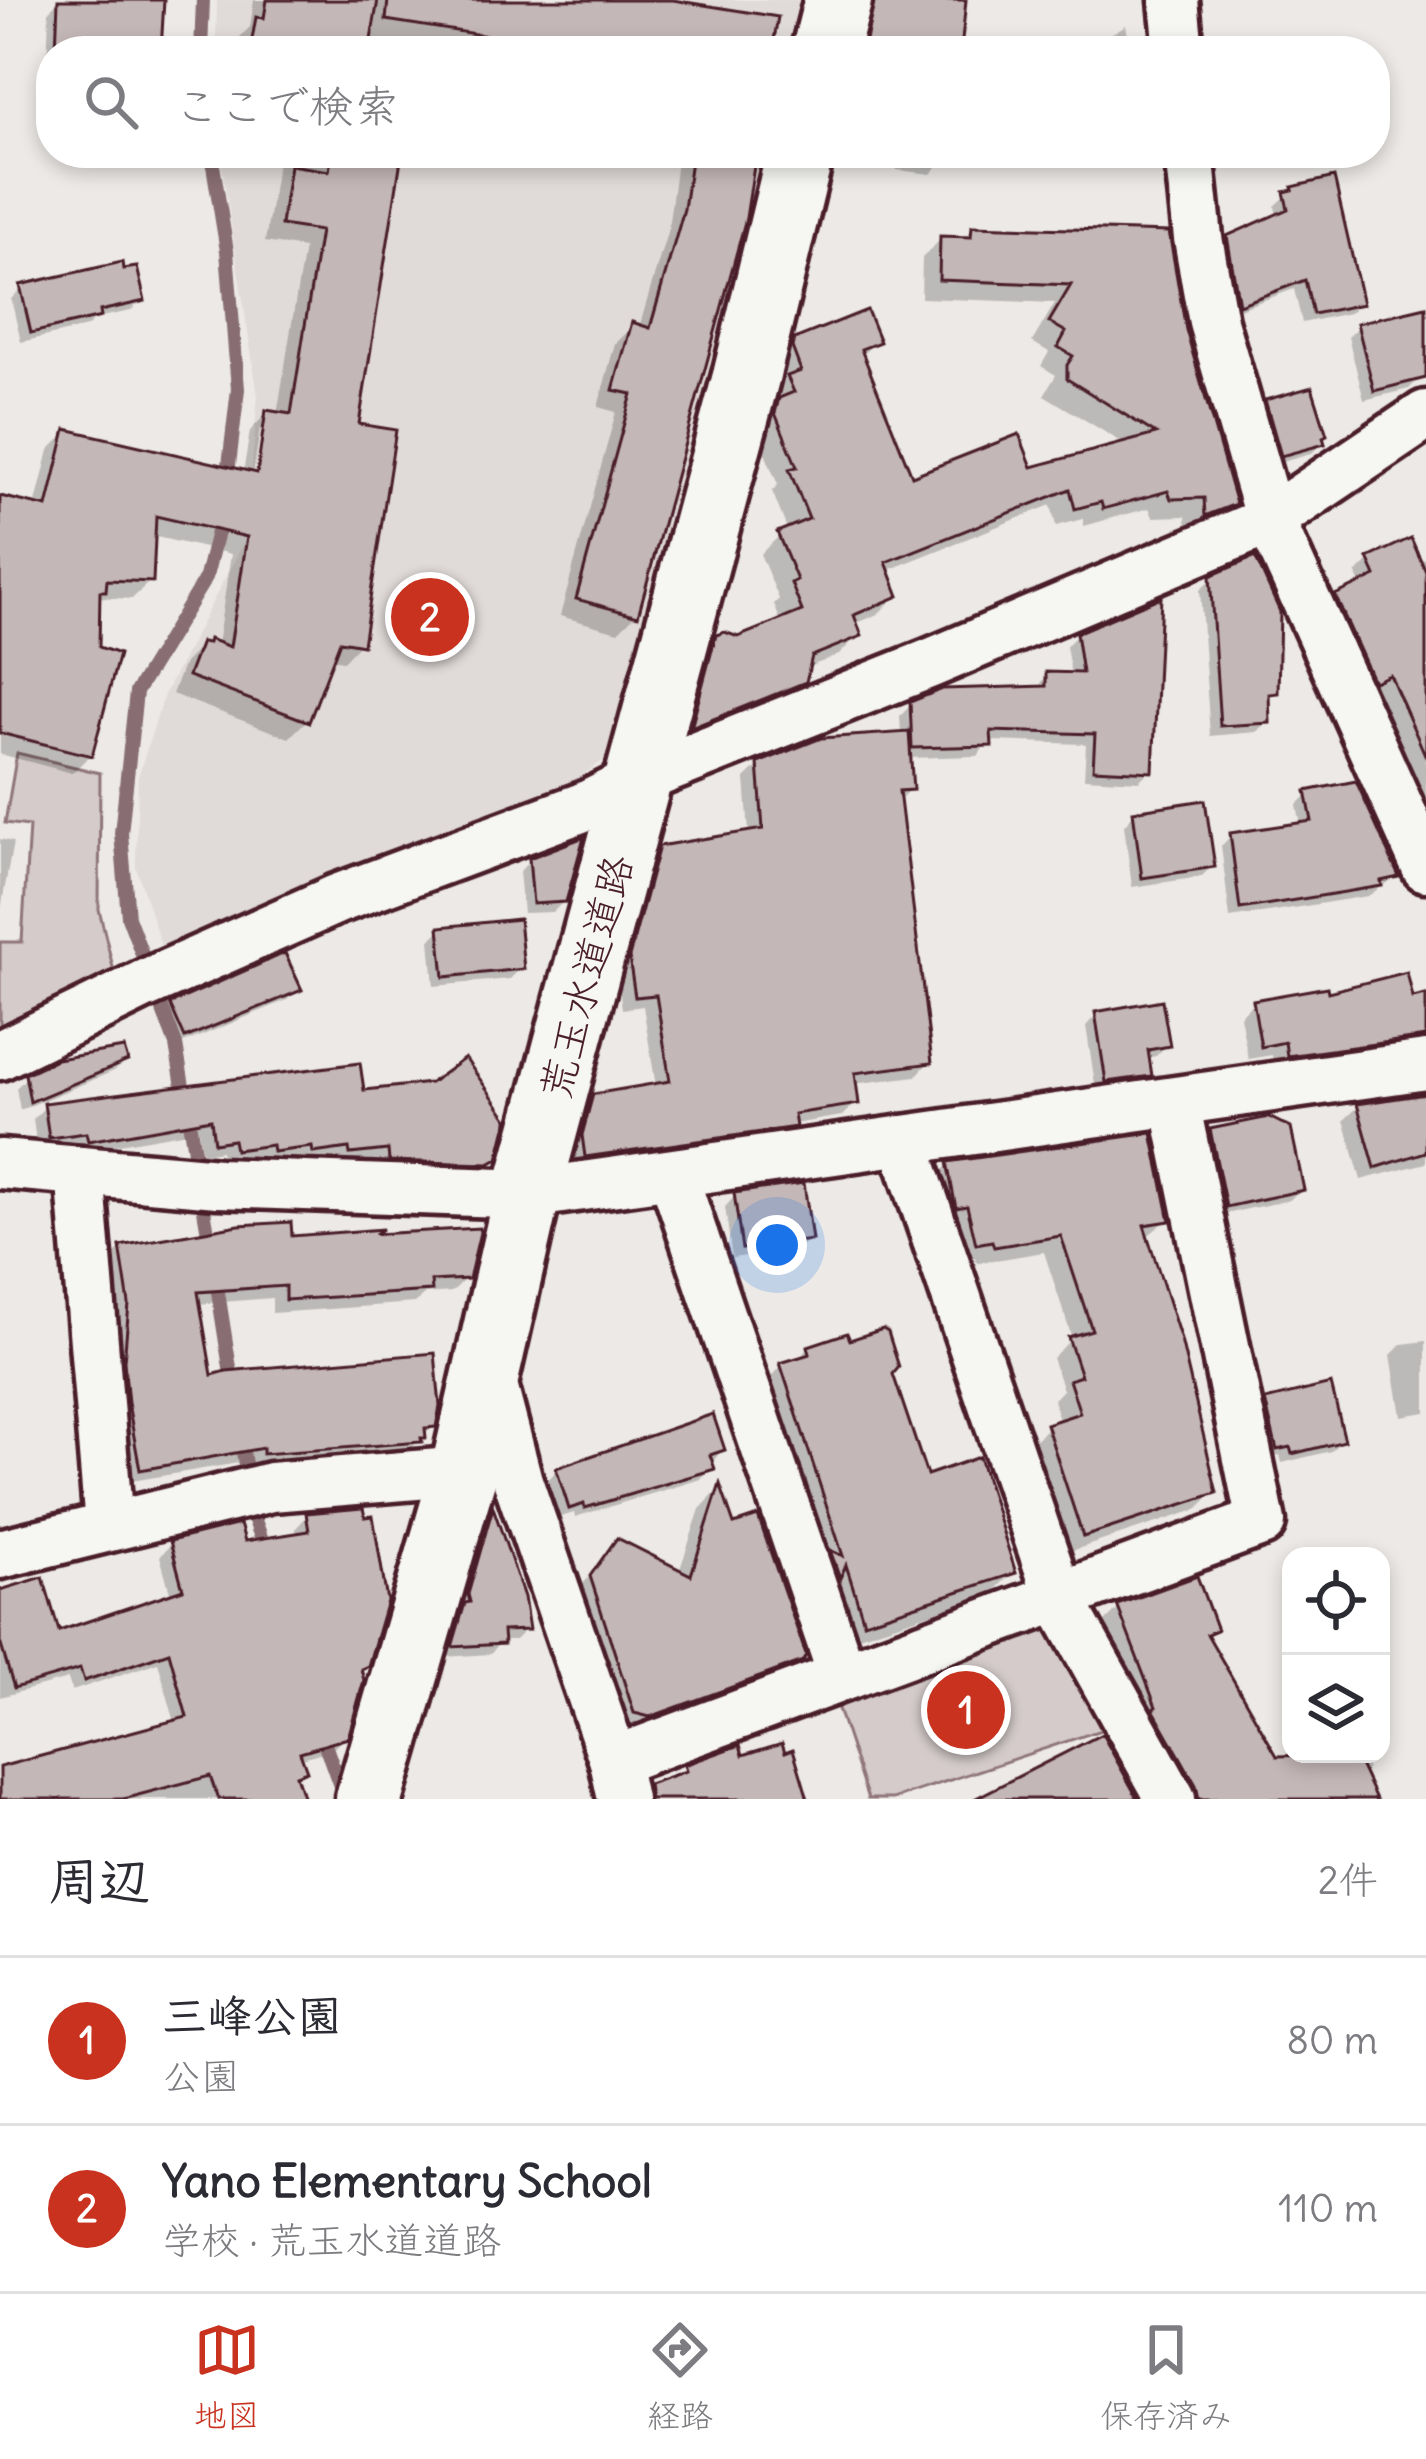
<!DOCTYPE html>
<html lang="ja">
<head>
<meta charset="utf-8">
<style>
  body { margin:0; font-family:Delius,"Klee One",sans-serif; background:#f2f2f3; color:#2b2b33 }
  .controls { position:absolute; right:36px; bottom:36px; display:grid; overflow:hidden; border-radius:24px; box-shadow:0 6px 18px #0003 }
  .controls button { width:108px; height:108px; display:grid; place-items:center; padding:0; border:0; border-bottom:3px solid #e1e1e2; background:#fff; color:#2b2b33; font:60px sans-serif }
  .you { position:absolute; left:777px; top:1245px; width:42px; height:42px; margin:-30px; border:9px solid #fff; border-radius:50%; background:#1a73e8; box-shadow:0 0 0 18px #1a73e833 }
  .badge { display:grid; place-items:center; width:78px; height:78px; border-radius:50%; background:#c8321e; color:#fff; font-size:39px; font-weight:700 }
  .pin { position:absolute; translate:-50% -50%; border:6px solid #fff; box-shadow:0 3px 12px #0006 }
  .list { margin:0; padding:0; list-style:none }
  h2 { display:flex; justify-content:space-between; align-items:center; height:156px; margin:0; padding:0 48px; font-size:51px }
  h2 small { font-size:39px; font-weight:400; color:#7c7c81 }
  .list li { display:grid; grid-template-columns:78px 1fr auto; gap:36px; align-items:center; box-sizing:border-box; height:168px; padding:0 48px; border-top:3px solid #e1e1e2 }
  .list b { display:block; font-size:45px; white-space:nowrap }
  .list p { margin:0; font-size:39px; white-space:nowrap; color:#7c7c81 }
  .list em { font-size:39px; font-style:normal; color:#7c7c81 }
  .icon { flex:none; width:66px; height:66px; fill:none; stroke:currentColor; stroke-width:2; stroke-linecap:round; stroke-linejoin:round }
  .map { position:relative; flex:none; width:1426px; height:1799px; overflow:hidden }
  .search { position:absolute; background:#fff; box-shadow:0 6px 18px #0003; left:36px; right:36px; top:36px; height:132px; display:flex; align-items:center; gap:30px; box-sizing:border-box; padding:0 42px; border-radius:48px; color:#7c7c81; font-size:45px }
  .sheet { height:492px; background:#fff }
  nav { display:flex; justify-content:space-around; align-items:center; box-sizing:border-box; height:168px; border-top:3px solid #e1e1e2; background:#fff; font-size:33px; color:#7c7c81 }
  nav a { display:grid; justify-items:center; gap:6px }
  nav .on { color:#c8321e }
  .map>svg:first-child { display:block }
  .built { fill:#e0dad8 }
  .green { fill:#d4cbca; stroke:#8f757a; stroke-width:3 }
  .shadow { fill:#0003; fill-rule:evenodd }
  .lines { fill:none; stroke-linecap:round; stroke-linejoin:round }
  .stream { stroke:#886e73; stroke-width:14 }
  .building { fill:#c4b7b7; stroke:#4a1f2b; stroke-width:3 }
  .street-casing { stroke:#4a1f2b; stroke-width:57 }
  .secondary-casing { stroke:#4a1f2b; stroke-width:75 }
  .street { stroke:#f6f6f2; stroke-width:48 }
  .secondary { stroke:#f6f6f2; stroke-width:66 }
  .labels { text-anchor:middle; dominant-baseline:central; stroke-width:10; stroke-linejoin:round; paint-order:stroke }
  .street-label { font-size:42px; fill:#4a1f2b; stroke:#f6f6f2 }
</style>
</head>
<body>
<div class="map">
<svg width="1426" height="1799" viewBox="0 0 1426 1799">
  <rect width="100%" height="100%" fill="#ece9e6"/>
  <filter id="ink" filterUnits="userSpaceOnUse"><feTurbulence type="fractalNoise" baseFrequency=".00833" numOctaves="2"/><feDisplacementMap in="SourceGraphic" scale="24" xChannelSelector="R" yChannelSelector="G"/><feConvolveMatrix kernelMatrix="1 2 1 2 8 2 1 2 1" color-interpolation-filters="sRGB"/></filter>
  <g filter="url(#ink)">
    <g class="built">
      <path d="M 217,0 L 807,0 L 795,51 L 216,51 Z"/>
      <path d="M 220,153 L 770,153 L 623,747 L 535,807 L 164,955 L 136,867 L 138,777 L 164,695 L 245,540 L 258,396 Z"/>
    </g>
    <g class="green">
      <path d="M 17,753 L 100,773 L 99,909 L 116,980 L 0,1036 L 0,942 L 22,942 L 29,826 L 5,823 Z"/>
      <path d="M 1042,1617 L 1104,1729 L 893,1799 L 868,1799 L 832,1691 Z"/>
    </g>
    <g class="shadow">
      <path d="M 59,0 L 158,51 L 51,51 L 51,95 L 46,94 L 49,11 Z"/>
      <path d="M 254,0 L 655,0 L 769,51 L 461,51 L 416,44 L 415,51 L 237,51 L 239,38 L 250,27 Z"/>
      <path d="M 1126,25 L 1131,51 L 1082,51 Z"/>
      <path d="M 249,153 L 399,153 L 356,427 L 360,643 L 343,661 L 330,659 L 307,720 L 289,738 L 172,694 L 184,663 L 202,645 L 217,645 L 231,554 L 152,536 L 150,581 L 132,599 L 97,597 L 90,755 L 72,773 L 0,754 L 0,499 L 35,507 L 49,450 L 67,432 L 243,473 L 250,431 L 267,413 L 277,415 L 304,248 L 265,242 L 278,158 ZM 260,429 L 266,429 L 257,488 L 251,487 Z"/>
      <path d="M 678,153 L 753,153 L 636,614 L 618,632 L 560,616 L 616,412 L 598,407 L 615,343 L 633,326 L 639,328 L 668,229 Z"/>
      <path d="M 891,153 L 948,153 L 931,174 L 897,170 Z"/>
      <path d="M 1294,189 L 1360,303 L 1349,313 L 1302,323 L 1294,289 L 1229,313 L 1217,250 L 1228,239 L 1277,217 L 1275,206 Z"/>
      <path d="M 973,229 L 1183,330 L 1232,503 L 1213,522 L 1187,533 L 1186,516 L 1153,517 L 1149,508 L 1084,526 L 1083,519 L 1056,526 L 1051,505 L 886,571 L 896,596 L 877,615 L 854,624 L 858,635 L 839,655 L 806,668 L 803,680 L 783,700 L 674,744 L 698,657 L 717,637 L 738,640 L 781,623 L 774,604 L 779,599 L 760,554 L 787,529 L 772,491 L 778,485 L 757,434 L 761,421 L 774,407 L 770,397 L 781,386 L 774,368 L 776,361 L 796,341 L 876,341 L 861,356 L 910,480 L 1031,470 L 1126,445 L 1044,395 L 1056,375 L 1041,366 L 1049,352 L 1032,342 L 1055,303 L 921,298 L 922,258 L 941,239 L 962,240 Z"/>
      <path d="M 121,273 L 141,300 L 131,311 L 96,318 L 87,327 L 21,342 L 11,299 L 22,288 Z"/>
      <path d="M 1426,310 L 1426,364 L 1420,378 L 1409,389 L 1364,400 L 1348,337 L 1359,326 Z"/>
      <path d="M 1267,403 L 1320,438 L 1322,443 L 1311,454 L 1271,465 L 1256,413 Z"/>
      <path d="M 1426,558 L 1426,845 L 1396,775 L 1409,762 L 1376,687 L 1360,694 L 1323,611 L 1336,597 L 1361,586 L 1356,574 L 1370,560 L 1418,561 Z"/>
      <path d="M 1211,579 L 1275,692 L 1266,701 L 1267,722 L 1257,732 L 1210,736 L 1200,590 Z"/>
      <path d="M 1077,635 L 1150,770 L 1139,781 L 1084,778 L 1086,744 L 988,741 L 978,756 L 908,758 L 910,789 L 897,802 L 929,1062 L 916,1076 L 853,1084 L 856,1102 L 842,1116 L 794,1124 L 779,1139 L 573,1169 L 569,1150 L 580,1111 L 594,1097 L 656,1087 L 643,1006 L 622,1009 L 617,973 L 647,862 L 661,848 L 749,834 L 745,779 L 759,765 L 901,735 L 900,716 L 911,705 L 1037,689 L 1047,675 L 1071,676 L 1066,646 Z"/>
      <path d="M 1308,794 L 1396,877 L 1368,896 L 1230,918 L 1221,846 L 1231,836 L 1301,826 L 1297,805 Z"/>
      <path d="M 1134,814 L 1212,866 L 1201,877 L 1132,887 L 1124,825 Z"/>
      <path d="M 0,839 L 13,842 L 0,915 Z"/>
      <path d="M 530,860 L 564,901 L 553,912 L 523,913 L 519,872 Z"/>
      <path d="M 441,929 L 521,968 L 510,979 L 434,986 L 430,940 Z"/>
      <path d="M 298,990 L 287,1000 L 174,1047 L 161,1017 L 172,1007 Z"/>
      <path d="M 1326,995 L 1411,1002 L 1426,998 L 1426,1054 L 1274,1069 L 1272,1055 L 1248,1059 L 1240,1016 L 1254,1002 Z"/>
      <path d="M 1096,1015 L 1167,1045 L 1156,1056 L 1146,1058 L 1149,1075 L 1138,1085 L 1096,1091 L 1086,1026 Z"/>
      <path d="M 125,1061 L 114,1071 L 20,1110 L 16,1088 L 27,1077 Z"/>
      <path d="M 362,1094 L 495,1157 L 481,1171 L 377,1173 L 376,1162 L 338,1166 L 337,1160 L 300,1164 L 299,1159 L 260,1164 L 259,1157 L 222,1161 L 221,1151 L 202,1154 L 198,1130 L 75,1152 L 74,1144 L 37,1150 L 33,1119 L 46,1106 Z"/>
      <path d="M 1426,1097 L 1426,1163 L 1361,1180 L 1344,1120 L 1358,1107 Z"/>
      <path d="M 1211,1131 L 1300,1189 L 1290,1200 L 1215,1216 L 1200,1142 Z"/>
      <path d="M 948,1165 L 1167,1220 L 1145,1238 L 1214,1492 L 1196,1510 L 1065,1553 L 1030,1445 L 1048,1427 L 1060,1423 L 1053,1400 L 1063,1390 L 1052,1358 L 1072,1338 L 1044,1252 L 977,1263 L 975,1257 L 958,1260 L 931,1183 Z"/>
      <path d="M 735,1196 L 809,1238 L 798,1249 L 732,1258 L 725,1207 Z"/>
      <path d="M 371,1237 L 466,1278 L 452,1292 L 425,1294 L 415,1303 L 272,1313 L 272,1298 L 197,1304 L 209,1379 L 433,1425 L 405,1455 L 250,1466 L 250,1461 L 126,1482 L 107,1262 L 121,1248 Z"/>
      <path d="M 1426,1341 L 1426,1412 L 1401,1416 L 1391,1355 L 1402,1344 Z"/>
      <path d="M 809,1348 L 889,1373 L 925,1478 L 1013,1572 L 991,1594 L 843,1641 L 761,1387 L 782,1366 L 796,1361 Z"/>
      <path d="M 1267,1403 L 1342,1440 L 1331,1451 L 1282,1463 L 1280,1455 L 1266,1459 L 1256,1414 Z"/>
      <path d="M 722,1449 L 701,1479 L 575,1517 L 574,1513 L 558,1518 L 547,1481 L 557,1470 Z"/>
      <path d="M 719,1489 L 732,1528 L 801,1659 L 778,1681 L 627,1737 L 570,1600 L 618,1541 L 679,1572 L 700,1509 Z"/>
      <path d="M 491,1512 L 521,1598 L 526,1629 L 515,1640 L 501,1640 L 491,1654 L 444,1657 L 460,1612 L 458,1606 L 483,1521 Z"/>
      <path d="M 307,1516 L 366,1665 L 359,1672 L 345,1736 L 333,1749 L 299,1759 L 304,1770 L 294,1780 L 300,1799 L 0,1799 L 0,1770 L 175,1723 L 158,1662 L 72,1691 L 68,1679 L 0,1697 L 0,1593 L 57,1635 L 171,1596 L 160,1556 L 171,1544 L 243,1544 L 297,1536 L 296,1528 Z"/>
      <path d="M 1119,1608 L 1213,1630 L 1206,1637 L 1276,1760 L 1291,1753 L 1360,1754 L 1367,1769 L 1361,1775 L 1372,1799 L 1178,1799 L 1141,1726 L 1102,1625 Z"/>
    </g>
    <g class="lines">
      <g class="stream">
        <path d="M 201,51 L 203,0"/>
        <path d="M 211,153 L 227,251 L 238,389 L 227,482"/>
        <path d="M 210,1245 L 176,1045 L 128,917 L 121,833 L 136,692 L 206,577 L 221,515"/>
        <path d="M 215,1273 L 233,1387"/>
        <path d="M 241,1439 L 253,1515 L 266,1551"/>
        <path d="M 319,1728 L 344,1797"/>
      </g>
    </g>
    <g class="building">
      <path d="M 58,0 L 164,0 L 161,51 L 56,51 Z"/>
      <path d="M 267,0 L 378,0 L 369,51 L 250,51 L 256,17 L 264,18 Z"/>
      <path d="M 388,0 L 673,0 L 778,17 L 772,51 L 584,51 L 386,20 Z"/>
      <path d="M 874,0 L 966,0 L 961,51 L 864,51 Z"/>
      <path d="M 332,153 L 402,153 L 359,424 L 396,430 L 363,645 L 340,641 L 309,722 L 188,676 L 201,642 L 208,643 L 209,639 L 230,647 L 247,537 L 156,516 L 153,582 L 107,580 L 106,591 L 100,591 L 99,647 L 119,654 L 92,756 L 0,733 L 0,496 L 47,507 L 66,429 L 257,473 L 266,410 L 291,414 L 320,231 L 281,225 L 290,165 L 329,171 Z"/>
      <path d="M 692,153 L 756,153 L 746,218 L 638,616 L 576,599 L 632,394 L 613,390 L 632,322 L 650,328 L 684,209 Z"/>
      <path d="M 1334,177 L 1363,304 L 1313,314 L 1305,280 L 1239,305 L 1227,236 L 1288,209 L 1284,192 L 1293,190 L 1292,187 Z"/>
      <path d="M 972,226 L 1169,232 L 1186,330 L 1236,504 L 1205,516 L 1204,498 L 1171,499 L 1168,491 L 1103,509 L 1101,502 L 1075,509 L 1070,489 L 886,562 L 899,596 L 854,615 L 862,636 L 812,656 L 806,682 L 691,728 L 716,635 L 725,632 L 738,637 L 802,611 L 791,583 L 797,580 L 777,532 L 809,519 L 789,469 L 797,467 L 775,413 L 779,398 L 794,392 L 787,376 L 801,371 L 792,347 L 794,339 L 867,310 L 880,342 L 861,349 L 912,476 L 1019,434 L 1032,467 L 1156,434 L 1067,379 L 1067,365 L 1073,356 L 1058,347 L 1066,332 L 1049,322 L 1071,285 L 939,280 L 940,236 L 971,237 Z"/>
      <path d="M 122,262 L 123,269 L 137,267 L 145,301 L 100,311 L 101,317 L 31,333 L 20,285 Z"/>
      <path d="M 1426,307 L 1426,378 L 1374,391 L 1357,323 Z"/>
      <path d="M 1312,387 L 1327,435 L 1323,437 L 1325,444 L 1281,456 L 1265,400 Z"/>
      <path d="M 1411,538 L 1426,572 L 1426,757 L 1390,675 L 1374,682 L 1335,595 L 1376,576 L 1368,558 Z"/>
      <path d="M 1255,557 L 1280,612 L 1278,693 L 1269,694 L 1270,723 L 1220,726 L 1210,576 Z"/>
      <path d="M 1161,597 L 1153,772 L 1093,769 L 1095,734 L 991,731 L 992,746 L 912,748 L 910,702 L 942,689 L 1046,686 L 1046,672 L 1082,673 L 1076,633 Z"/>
      <path d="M 909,732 L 913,790 L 899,791 L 932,1063 L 855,1073 L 859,1104 L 794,1114 L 796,1127 L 585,1157 L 582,1135 L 593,1094 L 670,1081 L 656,995 L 635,997 L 629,957 L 659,846 L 763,829 L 758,763 L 821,738 Z"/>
      <path d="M 1356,781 L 1399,877 L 1381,881 L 1382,886 L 1240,909 L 1230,833 L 1312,821 L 1306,791 Z"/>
      <path d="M 1205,800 L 1215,867 L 1142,878 L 1133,811 Z"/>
      <path d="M 584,837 L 566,902 L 533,904 L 529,858 Z"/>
      <path d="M 519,919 L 524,969 L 444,977 L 439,927 Z"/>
      <path d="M 285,953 L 302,990 L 185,1038 L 170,1004 Z"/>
      <path d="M 1407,972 L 1413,998 L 1426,995 L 1426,1037 L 1287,1056 L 1285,1042 L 1261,1047 L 1253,1000 L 1327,987 L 1328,992 Z"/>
      <path d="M 1162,1000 L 1170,1046 L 1148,1050 L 1152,1076 L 1106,1082 L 1095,1012 Z"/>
      <path d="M 124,1048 L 128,1061 L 30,1102 L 25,1074 L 57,1059 Z"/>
      <path d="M 465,1058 L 508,1119 L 498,1159 L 489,1164 L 389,1161 L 388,1150 L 350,1154 L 349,1148 L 313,1153 L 312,1147 L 273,1152 L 272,1145 L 235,1150 L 233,1140 L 214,1143 L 211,1119 L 88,1141 L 86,1133 L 49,1138 L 44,1103 L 360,1063 L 364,1090 L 430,1083 Z"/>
      <path d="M 1426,1094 L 1426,1152 L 1375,1168 L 1357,1104 Z"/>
      <path d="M 1269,1117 L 1291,1128 L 1304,1190 L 1226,1207 L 1210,1129 Z"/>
      <path d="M 1152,1133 L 1170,1221 L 1144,1225 L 1181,1340 L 1217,1493 L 1083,1537 L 1046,1424 L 1080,1413 L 1069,1380 L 1081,1376 L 1068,1337 L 1092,1330 L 1061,1236 L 994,1247 L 992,1241 L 976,1244 L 967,1206 L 956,1208 L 947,1162 Z"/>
      <path d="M 804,1183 L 812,1240 L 742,1249 L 734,1193 Z"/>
      <path d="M 291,1222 L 292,1236 L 383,1229 L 375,1234 L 479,1228 L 480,1232 L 469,1279 L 431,1281 L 432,1291 L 285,1300 L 285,1286 L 198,1292 L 212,1375 L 226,1371 L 435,1353 L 440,1406 L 436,1427 L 425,1428 L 426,1438 L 421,1438 L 422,1442 L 263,1454 L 263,1448 L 140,1470 L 128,1403 L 124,1361 L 129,1304 L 120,1246 L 239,1225 Z"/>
      <path d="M 883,1329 L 888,1332 L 899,1367 L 893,1374 L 927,1475 L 979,1457 L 1016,1573 L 864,1622 L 846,1565 L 840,1578 L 830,1550 L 843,1556 L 780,1363 L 810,1354 L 808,1346 L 847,1333 L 850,1340 Z"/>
      <path d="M 1331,1384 L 1345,1441 L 1292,1454 L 1290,1447 L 1277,1450 L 1265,1400 Z"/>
      <path d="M 713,1414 L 725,1450 L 710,1455 L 715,1469 L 585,1508 L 584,1504 L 569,1509 L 556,1468 Z"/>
      <path d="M 720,1484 L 734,1524 L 758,1516 L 806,1655 L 803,1661 L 650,1717 L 634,1713 L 590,1576 L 617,1538 L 691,1575 Z"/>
      <path d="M 493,1507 L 524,1597 L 529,1630 L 503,1631 L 504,1644 L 452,1647 L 465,1603 L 470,1602 L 468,1594 Z"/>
      <path d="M 363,1508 L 365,1517 L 373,1516 L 387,1601 L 368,1666 L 361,1669 L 364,1680 L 348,1738 L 300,1752 L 307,1771 L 296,1775 L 304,1799 L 218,1799 L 210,1776 L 123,1799 L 0,1799 L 0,1767 L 187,1717 L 169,1652 L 84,1681 L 80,1669 L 14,1688 L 0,1642 L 0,1590 L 43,1577 L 59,1631 L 183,1589 L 170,1541 L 240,1524 L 245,1541 L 309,1531 L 306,1513 Z"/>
      <path d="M 1197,1576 L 1217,1630 L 1207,1634 L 1277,1756 L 1355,1754 L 1376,1799 L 1199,1799 L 1196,1785 L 1153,1709 L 1156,1707 L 1117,1605 Z"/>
      <path d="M 1102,1734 L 1138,1799 L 974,1799 Z"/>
      <path d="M 782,1743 L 785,1752 L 793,1749 L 808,1799 L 650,1799 L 648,1784 L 686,1771 L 684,1765 L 740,1745 L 743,1755 Z"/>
    </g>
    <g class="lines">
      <defs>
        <g id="street">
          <path d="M 1174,0 L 1179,51"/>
          <path d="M 1189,153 L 1198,238 L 1213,322 L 1270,520 L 1426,867"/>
          <path d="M 0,1055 L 143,985 L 337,899 L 586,806 L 640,779 L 931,663 L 1270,520 L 1426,415"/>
          <path d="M 903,1140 L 1059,1598 L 1171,1799"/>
          <path d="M 0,1164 L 218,1183 L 527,1194 L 1426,1065"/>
          <path d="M 80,1171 L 109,1526"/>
          <path d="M 673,1175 L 842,1674"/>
          <path d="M 490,1374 L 518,1481 L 614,1761 L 622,1799"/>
          <path d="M 0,1554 L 271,1487 L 464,1471"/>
          <path d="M 614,1761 L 1261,1522 L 1175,1102"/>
        </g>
        <g id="secondary">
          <path d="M 825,51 L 838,0"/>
          <path d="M 369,1799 L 464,1471 L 527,1194 L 746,377 L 800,153"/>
        </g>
      </defs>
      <use href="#street" class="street-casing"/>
      <use href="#secondary" class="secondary-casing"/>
      <use href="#street" class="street"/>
      <use href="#secondary" class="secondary"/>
    </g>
  </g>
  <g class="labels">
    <g class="street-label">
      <text transform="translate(586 977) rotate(-75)">荒玉水道道路</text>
    </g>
  </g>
</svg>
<div class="controls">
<button><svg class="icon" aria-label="locate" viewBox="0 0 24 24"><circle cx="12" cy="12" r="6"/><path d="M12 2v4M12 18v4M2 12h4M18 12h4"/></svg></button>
<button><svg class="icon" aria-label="layers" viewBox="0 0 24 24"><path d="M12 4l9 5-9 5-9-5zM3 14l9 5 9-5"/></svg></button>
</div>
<div class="you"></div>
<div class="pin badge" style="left:966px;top:1710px">1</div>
<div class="pin badge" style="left:430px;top:617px">2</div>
<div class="search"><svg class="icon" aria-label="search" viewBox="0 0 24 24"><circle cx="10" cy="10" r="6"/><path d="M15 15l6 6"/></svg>ここで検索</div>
</div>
<section class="sheet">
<h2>周辺<small>2件</small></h2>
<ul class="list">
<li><span class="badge">1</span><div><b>三峰公園</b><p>公園</p></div><em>80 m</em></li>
<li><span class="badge">2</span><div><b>Yano Elementary School</b><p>学校 · 荒玉水道道路</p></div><em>110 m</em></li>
</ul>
</section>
<nav>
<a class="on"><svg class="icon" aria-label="map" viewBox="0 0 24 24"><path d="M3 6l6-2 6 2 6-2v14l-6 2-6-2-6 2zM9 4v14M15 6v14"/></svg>地図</a>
<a><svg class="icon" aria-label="directions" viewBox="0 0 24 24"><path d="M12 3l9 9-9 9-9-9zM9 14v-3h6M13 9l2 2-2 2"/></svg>経路</a>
<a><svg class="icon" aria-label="saved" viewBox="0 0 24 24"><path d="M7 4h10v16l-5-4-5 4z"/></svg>保存済み</a>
</nav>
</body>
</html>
